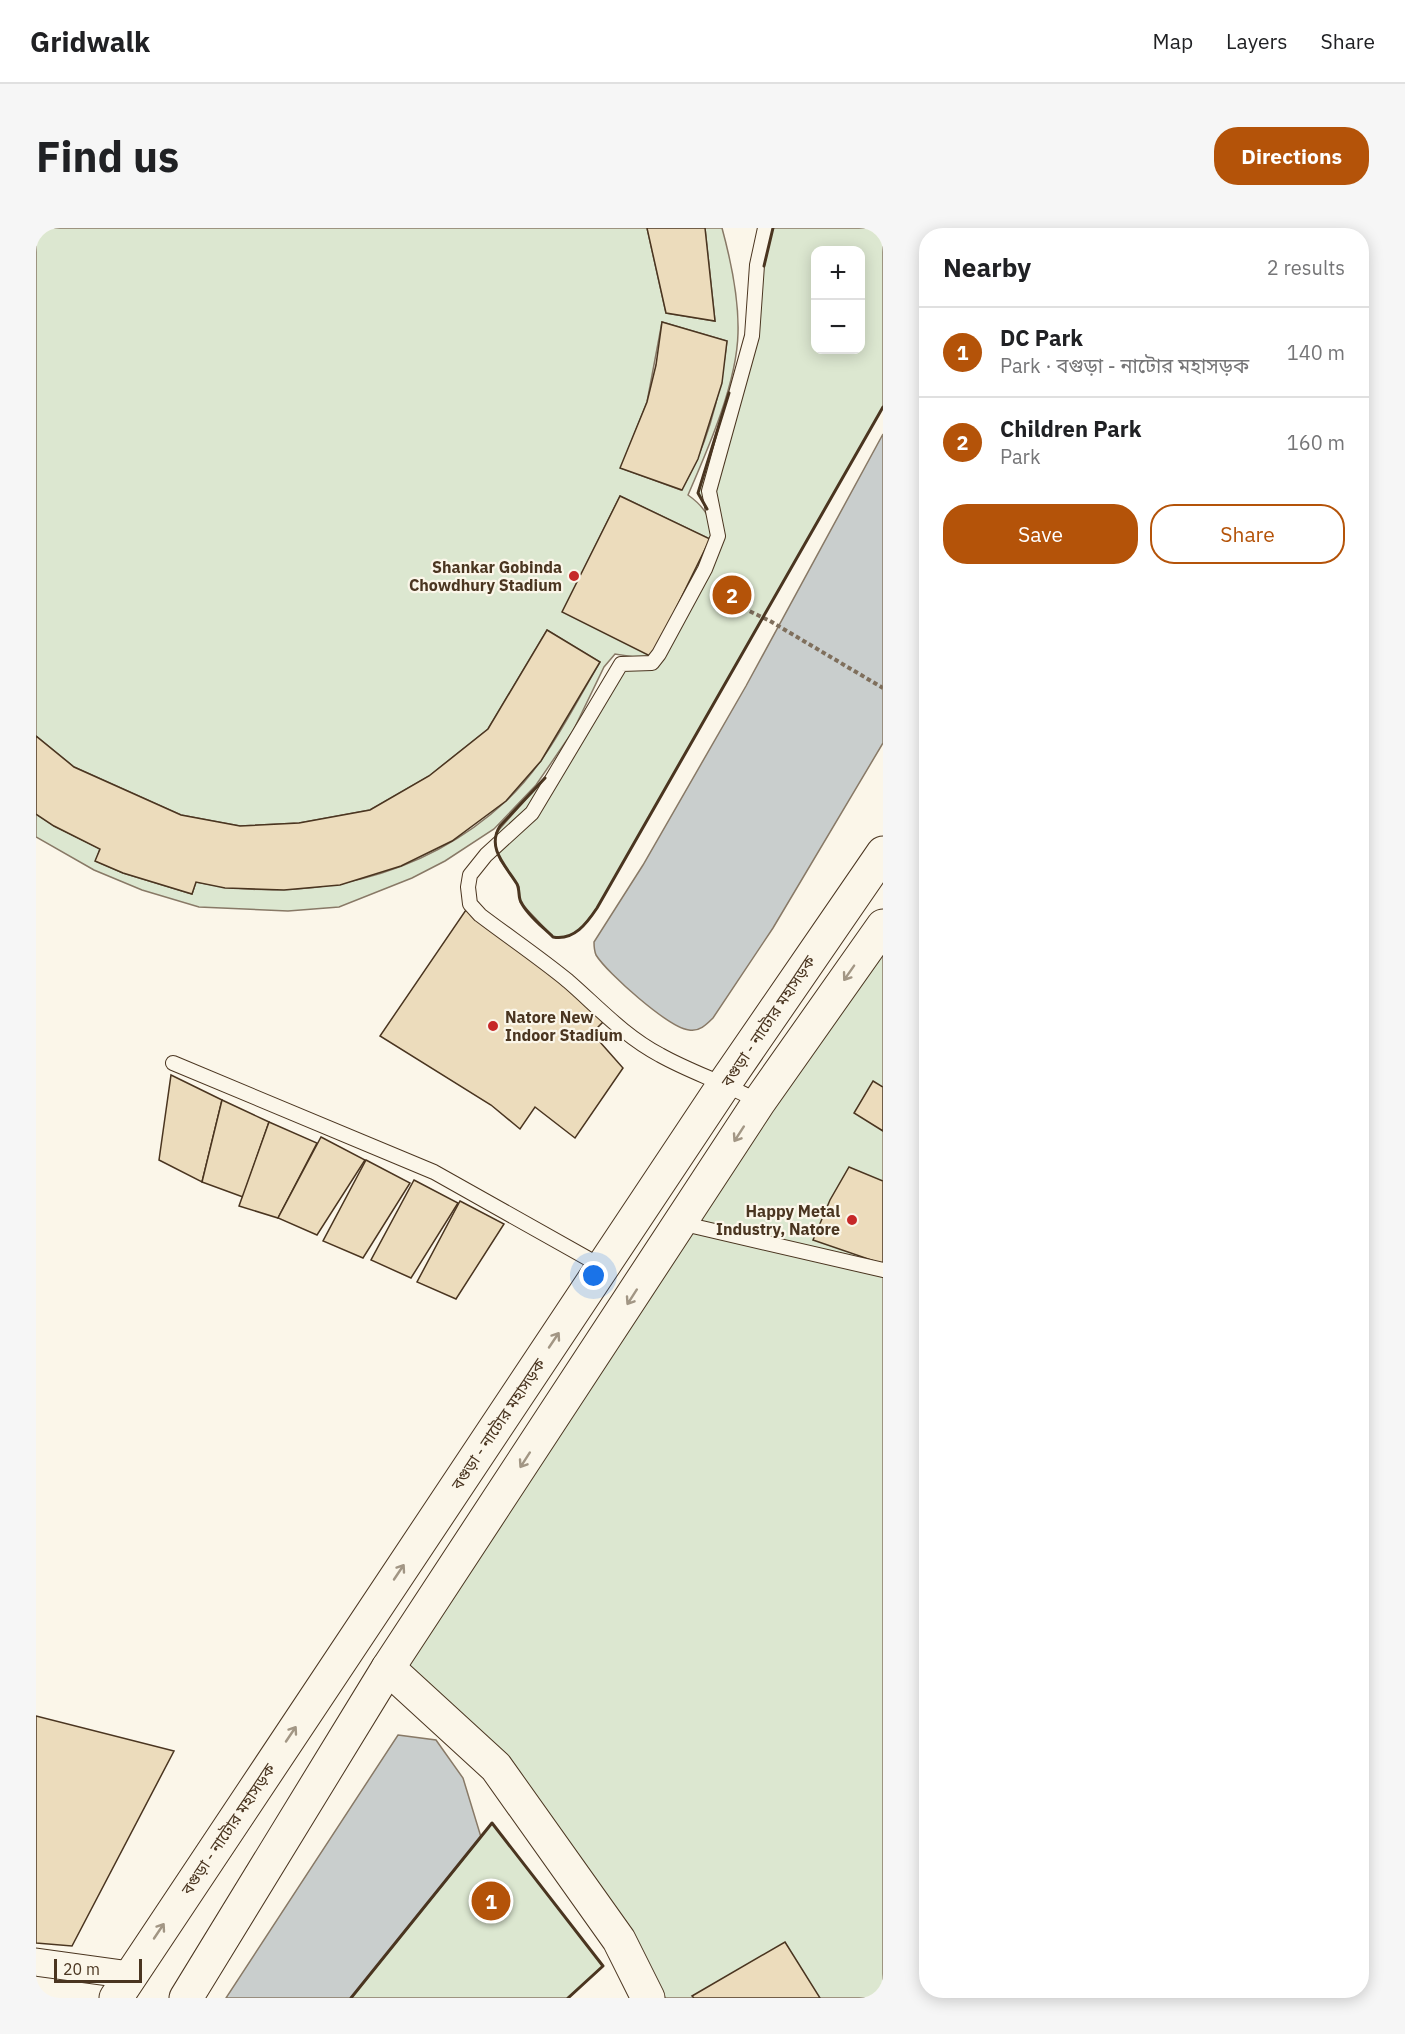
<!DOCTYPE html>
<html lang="en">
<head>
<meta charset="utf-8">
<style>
  body { margin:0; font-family:"IBM Plex Sans","Noto Sans Bengali",sans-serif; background:#f6f6f6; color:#202124 }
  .controls { position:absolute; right:18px; top:18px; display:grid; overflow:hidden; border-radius:12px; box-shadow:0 3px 15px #0003 }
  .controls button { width:54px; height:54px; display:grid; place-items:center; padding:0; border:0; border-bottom:2px solid #e0e0e0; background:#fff; color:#202124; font:30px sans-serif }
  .scale { position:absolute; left:18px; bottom:15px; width:88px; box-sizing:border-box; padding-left:6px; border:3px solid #4a3520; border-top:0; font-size:16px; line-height:21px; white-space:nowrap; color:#4a3520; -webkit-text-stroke:4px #fbf6e9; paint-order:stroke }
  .you { position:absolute; left:558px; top:1048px; width:21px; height:21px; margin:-15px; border:4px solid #fff; border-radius:50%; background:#1a73e8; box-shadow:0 0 0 9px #1a73e833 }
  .badge { display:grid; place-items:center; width:39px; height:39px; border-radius:50%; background:#b45309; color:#fff; font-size:20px; font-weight:700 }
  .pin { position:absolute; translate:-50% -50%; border:3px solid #fff; box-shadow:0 2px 6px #0006 }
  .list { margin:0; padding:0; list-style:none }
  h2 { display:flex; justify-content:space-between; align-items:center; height:78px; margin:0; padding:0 24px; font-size:26px }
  h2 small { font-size:20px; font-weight:400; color:#757577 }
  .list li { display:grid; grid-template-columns:39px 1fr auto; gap:18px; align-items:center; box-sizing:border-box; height:90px; padding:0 24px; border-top:2px solid #e0e0e0 }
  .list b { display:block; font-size:22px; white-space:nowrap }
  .list p { margin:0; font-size:20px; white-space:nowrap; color:#757577 }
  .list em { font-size:20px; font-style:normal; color:#757577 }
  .actions { display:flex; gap:12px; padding:18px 24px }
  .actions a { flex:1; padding:14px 0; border:2px solid #b45309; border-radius:24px; text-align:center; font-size:21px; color:#b45309 }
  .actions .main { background:#b45309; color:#fff }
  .map { position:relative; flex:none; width:847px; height:1770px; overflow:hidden; border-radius:24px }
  header { display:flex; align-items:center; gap:36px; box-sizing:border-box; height:84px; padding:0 30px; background:#fff; border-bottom:2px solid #e0e0e0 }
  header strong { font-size:28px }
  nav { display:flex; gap:33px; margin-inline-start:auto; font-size:21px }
  .intro { display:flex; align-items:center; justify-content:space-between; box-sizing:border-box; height:144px; padding:0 36px }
  h1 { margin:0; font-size:42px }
  .button { padding:15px 27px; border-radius:24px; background:#b45309; color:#fff; font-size:21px; font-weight:700 }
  main { display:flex; gap:36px; padding:0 36px }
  aside { flex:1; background:#fff; border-radius:24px; box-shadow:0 3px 15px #0003 }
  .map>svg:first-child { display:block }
  .green { fill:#dce7d0; stroke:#887966; stroke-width:1.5; fill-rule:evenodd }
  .water { fill:#c9cecd; stroke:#887966; stroke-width:1.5 }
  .building { fill:#ecdcbc; stroke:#4a3520; stroke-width:1.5 }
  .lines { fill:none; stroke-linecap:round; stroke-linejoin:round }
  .service-casing { stroke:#4a3520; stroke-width:16 }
  .minor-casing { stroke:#4a3520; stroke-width:29 }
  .tertiary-casing { stroke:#4a3520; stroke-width:35 }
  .trunk-casing { stroke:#4a3520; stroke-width:35 }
  .path { stroke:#7f6f5c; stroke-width:4; stroke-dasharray:4.5 3; stroke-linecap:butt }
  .service { stroke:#fbf6e9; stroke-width:14 }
  .minor { stroke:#fbf6e9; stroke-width:27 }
  .tertiary { stroke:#fbf6e9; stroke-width:33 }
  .trunk { stroke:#fbf6e9; stroke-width:33 }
  .wall { stroke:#4a3520; stroke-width:3 }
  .oneway { stroke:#a29684 }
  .poi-dot { fill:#c62828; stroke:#fbf6e9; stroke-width:2 }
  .labels { text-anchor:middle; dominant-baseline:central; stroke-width:4.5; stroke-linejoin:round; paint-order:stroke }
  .poi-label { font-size:16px; font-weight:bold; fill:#4a3520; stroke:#fbf6e9; text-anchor:end }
  .street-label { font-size:16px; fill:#4a3520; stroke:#fbf6e9 }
</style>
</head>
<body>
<header>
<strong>Gridwalk</strong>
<nav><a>Map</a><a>Layers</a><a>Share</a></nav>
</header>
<div class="intro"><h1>Find us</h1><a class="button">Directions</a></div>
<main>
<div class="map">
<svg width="847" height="1770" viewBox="0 0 847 1770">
  <rect width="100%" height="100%" fill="#fbf6e9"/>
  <g class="green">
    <path d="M 0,0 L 611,0 L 630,85 L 679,93 L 669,0 L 686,0 C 695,33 703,70 702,105 C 701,155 672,221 652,267 C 669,279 675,290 677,310 L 618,432 L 579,426 L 568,439 L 537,503 L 500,557 L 458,601 L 409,633 L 376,650 L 303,679 L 252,683 L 163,679 L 106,662 L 58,642 L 0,609 L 0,586 L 18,598 L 64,621 L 60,633 L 87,645 L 156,666 L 160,654 C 270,676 386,651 470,573 C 511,535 536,481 564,434 L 511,402 L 452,501 L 393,548 L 334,582 L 263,595 L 204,598 L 145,587 L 38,539 L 0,508 ZM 626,94 L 691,113 C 685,164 672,218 645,262 L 585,240 L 611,174 ZM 584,268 L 674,311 L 616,428 L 527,384 Z"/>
    <path d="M 737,0 L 847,0 L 847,179 L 561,680 C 551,695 538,713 517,709 L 484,674 L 483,659 L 464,632 L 459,617 L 460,605 L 526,530 L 580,441 L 613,440 L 678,309 L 673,284 L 662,265 L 707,117 ZM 780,22 L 824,22 L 824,122 L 780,122 Z"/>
    <path d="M 847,698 L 847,1770 L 609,1770 L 460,1539 L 352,1440 Z"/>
    <path d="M 456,1595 L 567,1738 L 532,1770 L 315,1770 Z"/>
  </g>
  <g class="water">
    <path d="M 847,206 L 847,515 L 737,700 L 677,790 C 670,797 663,804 653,802 C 633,800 571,745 560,727 C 558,722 558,719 558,714 L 607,637 L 710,458 Z"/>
    <path d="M 362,1507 L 400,1512 L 427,1550 L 445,1609 L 315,1770 L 190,1770 Z"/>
  </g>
  <g class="building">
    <path d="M 611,0 L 669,0 L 679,93 L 630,85 Z"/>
    <path d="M 626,94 L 691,113 L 686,155 L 662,231 L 646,262 L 584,240 L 611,174 L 620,137 Z"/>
    <path d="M 584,268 L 674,311 L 616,429 L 526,384 Z"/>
    <path d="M 511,402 L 564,434 L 505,533 L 470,573 L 416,613 L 365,638 L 304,657 L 248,662 L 189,660 L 160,654 L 156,666 L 87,645 L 59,633 L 64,621 L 18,598 L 0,586 L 0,508 L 38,539 L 145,587 L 204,598 L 263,595 L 334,582 L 393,548 L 452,501 Z"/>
    <path d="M 434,676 L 570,791 L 556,805 L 587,840 L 539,910 L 499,879 L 484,901 L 455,877 L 344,808 Z"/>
    <path d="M 135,847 L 186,872 L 166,954 L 123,932 Z"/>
    <path d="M 837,853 L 847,859 L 847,903 L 818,885 Z"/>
    <path d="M 186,872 L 233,894 L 207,969 L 166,954 Z"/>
    <path d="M 233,894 L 281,915 L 242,990 L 203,978 Z"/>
    <path d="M 285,909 L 329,932 L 281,1007 L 242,990 Z"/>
    <path d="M 330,932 L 374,955 L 327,1030 L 287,1013 Z"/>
    <path d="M 813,939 L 847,953 L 847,1036 L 777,1012 L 794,972 Z"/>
    <path d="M 378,952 L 422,975 L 375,1050 L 335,1032 Z"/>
    <path d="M 424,973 L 468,996 L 420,1071 L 381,1054 Z"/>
    <path d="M 0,1488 L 138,1523 L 36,1718 L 0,1715 Z"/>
    <path d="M 749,1714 L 784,1770 L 658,1770 L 656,1768 Z"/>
  </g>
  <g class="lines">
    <defs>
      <g id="service">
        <path d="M 137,835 L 398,944 L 567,1039"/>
        <path d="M 723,874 C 690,855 656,845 624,827 C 588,808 562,779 532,753 C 504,730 473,709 444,687 L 434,676 L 432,659 L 434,647 L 450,627 L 496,585 L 585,436 L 616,435 L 623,426 L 669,341 L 682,308 L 673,263 L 716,108 L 721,37 L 729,0"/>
        <path d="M 644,995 L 847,1042"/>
      </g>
      <path id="minor" d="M 0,1734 L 94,1747"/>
      <path id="tertiary" d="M 352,1440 L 460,1539 L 583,1712 L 612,1770"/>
      <g id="trunk">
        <path d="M 80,1770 L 689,855 L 847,625"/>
        <path d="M 150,1770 L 352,1440 L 723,874 L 847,698"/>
      </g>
    </defs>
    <use href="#service" class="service-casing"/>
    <use href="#minor" class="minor-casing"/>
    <use href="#tertiary" class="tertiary-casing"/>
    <use href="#trunk" class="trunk-casing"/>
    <path class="path" d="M 680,367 L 734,393 L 847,460"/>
    <use href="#service" class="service"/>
    <use href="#minor" class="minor"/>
    <use href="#tertiary" class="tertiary"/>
    <use href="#trunk" class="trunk"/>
    <g class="wall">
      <path d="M 728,38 L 737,0"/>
      <path d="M 671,281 L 662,265 L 693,165"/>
      <path d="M 509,550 L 464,598 C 450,620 470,638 481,656 C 484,662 482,669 485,674 C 491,687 507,699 517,709 C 538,713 551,695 561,680 L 847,179"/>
      <path d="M 315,1770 L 456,1595 L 567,1738 L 532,1770"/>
    </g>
  </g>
  <defs><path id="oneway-shaft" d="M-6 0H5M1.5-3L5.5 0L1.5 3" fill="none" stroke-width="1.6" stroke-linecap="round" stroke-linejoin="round" transform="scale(1.5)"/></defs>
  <g class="oneway">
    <use href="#oneway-shaft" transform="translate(813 745) rotate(125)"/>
    <use href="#oneway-shaft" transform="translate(703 906) rotate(123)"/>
    <use href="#oneway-shaft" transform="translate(596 1069) rotate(123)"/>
    <use href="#oneway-shaft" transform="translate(518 1112) rotate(-56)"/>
    <use href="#oneway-shaft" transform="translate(489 1232) rotate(123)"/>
    <use href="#oneway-shaft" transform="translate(363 1344) rotate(-56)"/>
    <use href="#oneway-shaft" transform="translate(255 1506) rotate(-56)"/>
    <use href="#oneway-shaft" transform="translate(123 1703) rotate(-56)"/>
  </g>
  <g class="poi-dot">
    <circle cx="538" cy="348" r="6"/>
    <circle cx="457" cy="798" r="6"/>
    <circle cx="816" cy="992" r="6"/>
  </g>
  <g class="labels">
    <g class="poi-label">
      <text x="526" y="339">Shankar Gobinda<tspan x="526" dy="18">Chowdhury Stadium</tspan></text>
      <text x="469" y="789" text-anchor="start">Natore New<tspan x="469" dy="18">Indoor Stadium</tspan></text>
      <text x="804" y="983">Happy Metal<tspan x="804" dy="18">Industry, Natore</tspan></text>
    </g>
    <g class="street-label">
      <text transform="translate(732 793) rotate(-56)">বগুড়া - নাটোর মহাসড়ক</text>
      <text transform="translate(462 1196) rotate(-56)">বগুড়া - নাটোর মহাসড়ক</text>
      <text transform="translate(192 1601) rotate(-56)">বগুড়া - নাটোর মহাসড়ক</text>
    </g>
  </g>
</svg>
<div class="controls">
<button>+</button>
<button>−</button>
</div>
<div class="scale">20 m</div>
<div class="you"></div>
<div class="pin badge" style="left:455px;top:1673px">1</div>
<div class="pin badge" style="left:696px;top:367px">2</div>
</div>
<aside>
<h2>Nearby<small>2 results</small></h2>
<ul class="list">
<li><span class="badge">1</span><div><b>DC Park</b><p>Park · বগুড়া - নাটোর মহাসড়ক</p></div><em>140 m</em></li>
<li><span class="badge">2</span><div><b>Children Park</b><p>Park</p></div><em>160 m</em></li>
</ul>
<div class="actions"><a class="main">Save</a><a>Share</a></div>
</aside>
</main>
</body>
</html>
